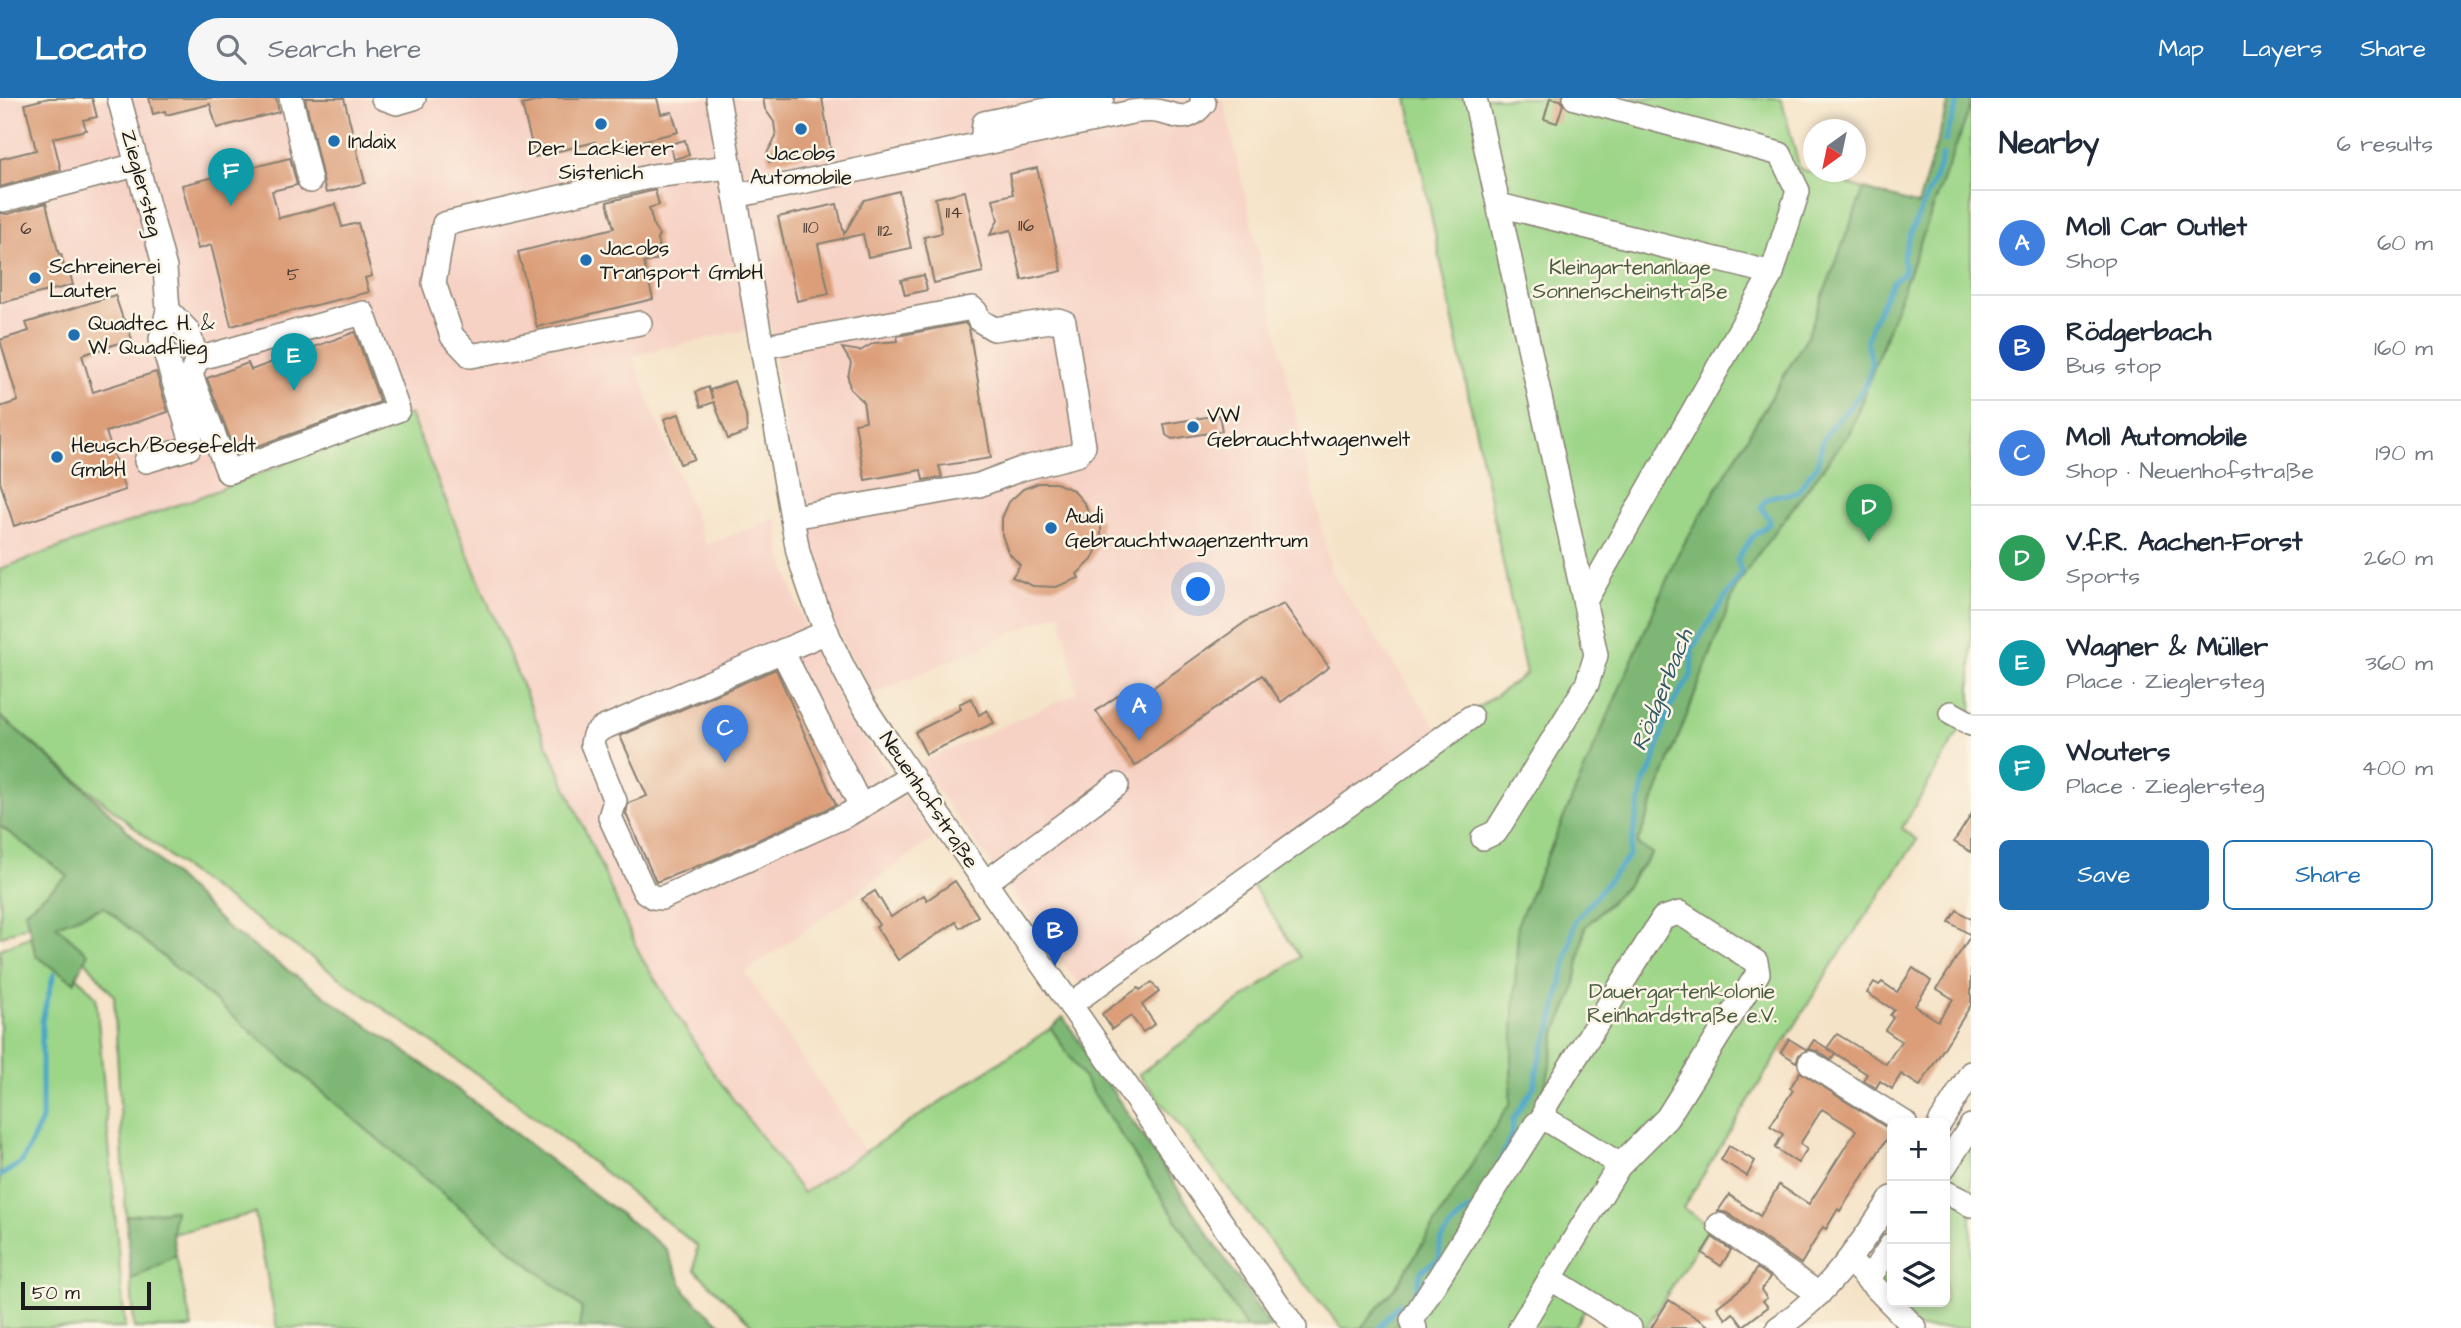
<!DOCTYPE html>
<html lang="en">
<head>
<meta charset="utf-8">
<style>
  body { margin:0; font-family:"Architects Daughter",sans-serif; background:#f6f6f7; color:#1f2937 }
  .controls { position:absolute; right:21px; bottom:21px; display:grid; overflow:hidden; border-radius:10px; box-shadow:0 4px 10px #0003 }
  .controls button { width:63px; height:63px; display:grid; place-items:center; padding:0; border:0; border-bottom:2px solid #e0e1e3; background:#fff; color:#1f2937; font:35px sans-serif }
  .compass { position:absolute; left:1803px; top:21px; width:63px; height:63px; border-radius:50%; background:#fff; box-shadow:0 4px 10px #0003; rotate:213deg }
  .scale { position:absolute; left:21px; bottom:18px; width:130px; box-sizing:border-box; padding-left:7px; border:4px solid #1c1c1c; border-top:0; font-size:19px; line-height:24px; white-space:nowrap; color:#1c1c1c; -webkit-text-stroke:5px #fcf5e5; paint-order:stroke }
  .you { position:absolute; left:1199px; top:492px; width:24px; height:24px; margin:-18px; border:5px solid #fff; border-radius:50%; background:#1a73e8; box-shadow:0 0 0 10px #1a73e833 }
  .badge { display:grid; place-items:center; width:46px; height:46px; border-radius:50%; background:#1f6fb2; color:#fff; font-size:23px; font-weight:700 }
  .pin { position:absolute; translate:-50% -58px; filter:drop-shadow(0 2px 4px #0008) }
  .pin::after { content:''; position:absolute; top:37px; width:24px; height:21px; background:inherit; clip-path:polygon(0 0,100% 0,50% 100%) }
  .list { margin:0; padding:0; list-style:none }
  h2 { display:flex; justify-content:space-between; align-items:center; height:91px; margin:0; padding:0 28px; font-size:30px }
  h2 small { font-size:23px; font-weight:400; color:#747a83 }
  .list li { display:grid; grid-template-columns:46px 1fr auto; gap:21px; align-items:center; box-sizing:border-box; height:105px; padding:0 28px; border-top:2px solid #e0e1e3 }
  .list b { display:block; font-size:26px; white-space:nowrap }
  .list p { margin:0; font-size:23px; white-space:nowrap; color:#747a83 }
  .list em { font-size:23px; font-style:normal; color:#747a83 }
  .actions { display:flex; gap:14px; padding:21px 28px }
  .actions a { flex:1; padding:16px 0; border:2px solid #1f6fb2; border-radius:10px; text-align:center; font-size:24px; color:#1f6fb2 }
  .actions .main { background:#1f6fb2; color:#fff }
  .icon { flex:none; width:38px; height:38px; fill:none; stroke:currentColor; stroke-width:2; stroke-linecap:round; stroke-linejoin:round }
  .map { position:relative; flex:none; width:1971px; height:1230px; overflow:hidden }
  header { display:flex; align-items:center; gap:42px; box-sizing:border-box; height:98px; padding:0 35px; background:#1f6fb2; color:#fff }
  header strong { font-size:33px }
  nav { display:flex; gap:38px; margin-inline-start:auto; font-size:24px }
  .search { width:490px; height:63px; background:#f6f6f7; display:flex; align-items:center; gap:18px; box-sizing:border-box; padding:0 24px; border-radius:38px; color:#747a83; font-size:26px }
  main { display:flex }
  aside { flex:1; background:#fff }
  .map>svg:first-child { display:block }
  .built { fill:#f6d2c5 }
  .green { fill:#9ed689; stroke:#5d7952; stroke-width:2 }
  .forest { fill:#7eb775; stroke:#4d6a48; stroke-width:2 }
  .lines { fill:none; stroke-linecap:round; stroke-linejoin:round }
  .stream { stroke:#49a6c8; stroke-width:5 }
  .building { fill:#db9e79 }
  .minor-casing { stroke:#888072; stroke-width:26 }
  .minor { stroke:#fff; stroke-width:23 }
  .poi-dot { fill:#1f6fb2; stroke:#fcf5e5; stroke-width:2.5 }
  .labels { text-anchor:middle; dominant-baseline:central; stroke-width:5; stroke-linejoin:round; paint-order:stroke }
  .number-label { font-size:18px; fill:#4c3c33 }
  .poi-label { font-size:21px; fill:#1c1c1c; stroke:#fcf5e5; text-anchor:start }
  .street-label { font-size:21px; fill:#1c1c1c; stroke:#fcf5e5 }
  .park-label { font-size:21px; fill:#4a5d42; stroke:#fcf5e5 }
  .water-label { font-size:23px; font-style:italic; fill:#305a69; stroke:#fcf5e5 }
</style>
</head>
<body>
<header>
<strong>Locato</strong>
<div class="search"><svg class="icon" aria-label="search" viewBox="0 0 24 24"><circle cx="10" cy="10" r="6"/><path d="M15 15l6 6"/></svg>Search here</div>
<nav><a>Map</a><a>Layers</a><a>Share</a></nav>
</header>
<main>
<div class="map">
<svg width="1971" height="1230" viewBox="0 0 1971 1230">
  <rect width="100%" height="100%" fill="#fcf5e5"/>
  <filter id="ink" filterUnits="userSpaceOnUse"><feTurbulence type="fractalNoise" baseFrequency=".0143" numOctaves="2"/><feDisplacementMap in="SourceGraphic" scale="14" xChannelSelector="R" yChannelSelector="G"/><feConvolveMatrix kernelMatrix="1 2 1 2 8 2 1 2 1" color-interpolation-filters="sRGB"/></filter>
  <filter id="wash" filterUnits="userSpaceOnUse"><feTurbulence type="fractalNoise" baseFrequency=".00686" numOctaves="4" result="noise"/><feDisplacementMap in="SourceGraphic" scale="28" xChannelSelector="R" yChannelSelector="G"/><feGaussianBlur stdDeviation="1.57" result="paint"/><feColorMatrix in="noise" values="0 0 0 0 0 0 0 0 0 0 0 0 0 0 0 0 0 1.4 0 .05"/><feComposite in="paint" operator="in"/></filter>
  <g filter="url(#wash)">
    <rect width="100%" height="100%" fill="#f5e3c8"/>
    <path class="built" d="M 0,0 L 1223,0 L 1332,475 L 1441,636 L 1081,889 L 918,666 L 1077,595 L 1060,514 L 872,597 L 836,531 L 815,483 L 798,415 L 770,226 L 632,258 L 706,447 L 777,420 L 782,458 L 809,544 L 845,613 L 934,740 L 745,875 L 865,1053 L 803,1096 L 712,973 L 641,859 L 536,621 L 410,316 L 216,393 L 0,471 Z"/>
    <g class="green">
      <path d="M 1407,0 L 1781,0 L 1800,71 L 1864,91 L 1807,239 L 1678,456 L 1519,825 L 1510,1005 L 1397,1187 L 1361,1230 L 1342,1230 L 1275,1150 L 1139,976 L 1300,859 L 1244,775 L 1526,576 Z"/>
      <path d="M 1971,7 L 1971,613 L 1902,730 L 1917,742 L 1832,867 L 1683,1110 L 1710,1128 L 1646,1230 L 1621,1230 L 1588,1208 L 1573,1230 L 1393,1230 L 1397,1224 L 1405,1229 L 1547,983 L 1557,931 L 1573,896 L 1585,829 L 1624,791 L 1652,756 L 1637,746 L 1736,490 L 1755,460 L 1850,334 Z"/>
      <path d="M 410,316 L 536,621 L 641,859 L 712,973 L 803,1095 L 1051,930 L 1247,1230 L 755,1230 L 695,1172 L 697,1148 L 507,997 L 186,772 L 0,618 L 0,471 L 216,393 Z"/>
      <path d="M 0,728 L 69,778 L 26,813 L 28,827 L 0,839 Z"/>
      <path d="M 104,809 L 412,1070 L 582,1210 L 579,1230 L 277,1230 L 255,1115 L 172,1136 L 175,1112 L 126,1118 L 114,898 L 85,862 L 88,856 L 55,827 Z"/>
      <path d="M 31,838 L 36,858 L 75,883 L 77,878 L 96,899 L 125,1230 L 0,1230 L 0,851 Z"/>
      <path d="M 1971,1016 L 1971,1230 L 1905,1230 L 1864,1176 L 1892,1137 L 1892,1204 L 1945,1204 L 1945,1059 Z"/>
      <path d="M 176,1157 L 192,1230 L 134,1230 L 131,1182 Z"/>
    </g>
    <g class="forest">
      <path d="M 1950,0 L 1971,0 L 1971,7 L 1850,334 L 1755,460 L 1736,490 L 1637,746 L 1652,755 L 1624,790 L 1585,829 L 1573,896 L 1557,931 L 1547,983 L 1534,1023 L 1406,1229 L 1397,1224 L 1393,1230 L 1361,1230 L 1397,1187 L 1510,1005 L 1518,825 L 1678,456 L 1807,239 L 1864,91 L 1918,107 Z"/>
      <path d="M 0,618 L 82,688 L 230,832 L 440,978 L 666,1151 L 686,1195 L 725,1230 L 579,1230 L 582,1210 L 412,1070 L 104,809 L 56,827 L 88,856 L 74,884 L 36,858 L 25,813 L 68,778 L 0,728 Z"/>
      <path d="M 1063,919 L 1271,1230 L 1247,1230 L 1051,930 Z"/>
      <path d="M 175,1112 L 172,1136 L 176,1157 L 131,1182 L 126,1118 Z"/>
    </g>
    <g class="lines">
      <g class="stream">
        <path d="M 1945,43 L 1959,0"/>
        <path d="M 1498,1068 L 1512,1035 L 1513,1021 L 1534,989 L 1539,962 L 1551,930 L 1575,823 L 1629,758 L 1644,683 L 1652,671 L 1668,612 L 1691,578 L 1692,551 L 1742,474 L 1737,462 L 1752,439 L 1769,426 L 1769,420 L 1761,410 C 1767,393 1781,399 1796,395 L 1817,367 L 1823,342 L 1830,330 L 1851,308 L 1865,288 L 1872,267 L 1867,242 L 1872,226 L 1892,184 L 1903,176 L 1905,169 L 1903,159 L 1911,134 L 1936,78 L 1943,57"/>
        <path d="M 0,1078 L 22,1064 L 42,1022 L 42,922 L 54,876"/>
        <path d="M 1379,1230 L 1399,1206 L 1412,1206 L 1421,1173 L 1439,1161 C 1440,1155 1439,1149 1441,1144 C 1446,1132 1462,1116 1473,1110"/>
      </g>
    </g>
    <g id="blocks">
      <g class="building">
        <path d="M 49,0 L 92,0 L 97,19 L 83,22 L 86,32 L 53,40 L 61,72 L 0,89 L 0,61 L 36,52 L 25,6 Z"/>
        <path d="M 149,0 L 276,0 L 279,14 L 217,30 L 210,6 L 166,17 L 165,13 L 153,16 Z"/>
        <path d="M 305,0 L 344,0 L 365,85 L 326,95 Z"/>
        <path d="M 551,0 L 657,0 L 661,16 L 672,14 L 678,34 L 597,54 L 595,44 L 535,59 L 522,7 Z"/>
        <path d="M 763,0 L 822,0 L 831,53 L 769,64 L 767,55 L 776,39 L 774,24 L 765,11 Z"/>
        <path d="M 1550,0 L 1561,2 L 1563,6 L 1557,25 L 1544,21 Z"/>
        <path d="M 685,42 L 689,57 L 674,61 L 670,46 Z"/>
        <path d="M 290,60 L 297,87 L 272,93 L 279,120 L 336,106 L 342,129 L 358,125 L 372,178 L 365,180 L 369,194 L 231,228 L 211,147 L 198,151 L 182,87 Z"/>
        <path d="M 1037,70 L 1062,173 L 1022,182 L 1011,132 L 990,137 L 998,122 L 993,101 L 1013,96 L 1009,76 Z"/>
        <path d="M 655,92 L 659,107 L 649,110 L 654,129 L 659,137 L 657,141 L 662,160 L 644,165 L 653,201 L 537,229 L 518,154 L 614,130 L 607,104 Z"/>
        <path d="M 899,93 L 911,150 L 868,159 L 863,136 L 818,146 L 829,196 L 797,203 L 778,119 L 837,106 L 844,136 L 864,102 Z"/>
        <path d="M 965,93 L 983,174 L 934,185 L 924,139 L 942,135 L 935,100 Z"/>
        <path d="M 46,105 L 59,157 L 61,156 L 64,169 L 68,168 L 73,187 L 0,205 L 0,115 L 8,116 Z"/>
        <path d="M 924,177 L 927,192 L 905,197 L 901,182 Z"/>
        <path d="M 115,197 L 123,221 L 133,228 L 129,233 L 132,241 L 82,257 L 93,294 L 156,274 L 168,314 L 106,334 L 125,392 L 14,428 L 0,384 L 0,309 L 18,303 L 0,242 L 29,233 L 26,225 Z"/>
        <path d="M 965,225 L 969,230 L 991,360 L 939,368 L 942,379 L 923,382 L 921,372 L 865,382 L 855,325 L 866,323 L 863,303 L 850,291 L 848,279 L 851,265 L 842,250 L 860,253 L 874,245 L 898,243 L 897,238 Z"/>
        <path d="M 355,234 L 380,304 L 236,356 L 207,280 L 248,265 L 251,272 Z"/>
        <path d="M 734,283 L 746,317 L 747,334 L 728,341 L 714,304 L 701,309 L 696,294 L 708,289 L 713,301 L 710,292 Z"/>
        <path d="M 679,316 L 694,361 L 680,366 L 664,321 Z"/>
        <path d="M 1219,317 L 1222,333 L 1172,341 L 1166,337 L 1164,326 Z"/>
        <path d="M 1039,385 L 1056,385 L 1073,392 L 1085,406 L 1091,422 L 1101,420 L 1101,442 L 1092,462 L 1077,476 L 1079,480 L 1056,489 L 1033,488 L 1012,479 L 1020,467 L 1008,454 L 1002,437 L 1002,420 L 1009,404 L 1023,391 Z"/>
        <path d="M 1284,506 L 1329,569 L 1281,604 L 1262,577 L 1135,668 L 1096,613 L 1119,597 L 1127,608 L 1248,522 Z"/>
        <path d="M 776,571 L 836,707 L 713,762 L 656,784 L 626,716 L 628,705 L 647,698 L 620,638 Z"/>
        <path d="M 971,600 L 979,617 L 987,612 L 994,625 L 926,656 L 915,634 L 961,611 L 959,606 Z"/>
        <path d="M 1971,717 L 1971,754 L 1954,744 Z"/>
        <path d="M 955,783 L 978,818 L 960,830 L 956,824 L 898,862 L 876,829 L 879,827 L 862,801 L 875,793 L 891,819 L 924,797 L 927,802 Z"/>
        <path d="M 1957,812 L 1971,821 L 1971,837 L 1949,824 Z"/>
        <path d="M 1971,837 L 1971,907 L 1920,988 L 1901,976 L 1892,991 L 1880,983 L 1876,990 L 1863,982 L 1867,976 L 1827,950 L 1837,936 L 1886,966 L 1901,943 L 1885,932 L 1893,920 L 1890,917 L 1894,912 L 1867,895 L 1874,884 L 1879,887 L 1882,884 L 1897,894 L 1913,870 L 1931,883 L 1915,908 L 1938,923 L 1953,901 L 1937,891 Z"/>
        <path d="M 1152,884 L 1159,894 L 1142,907 L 1155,926 L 1143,934 L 1131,918 L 1112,931 L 1102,916 L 1138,890 L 1140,892 Z"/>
        <path d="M 1789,941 L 1807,952 L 1799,957 L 1796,964 L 1781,954 Z"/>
        <path d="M 1814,942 L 1835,955 L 1831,962 L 1817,953 L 1808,951 Z"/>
        <path d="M 1800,974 L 1892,1033 L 1840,1113 L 1838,1111 L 1826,1131 L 1823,1129 L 1801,1166 L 1727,1115 L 1718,1113 L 1729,1097 L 1760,1118 L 1779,1087 L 1809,1106 L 1856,1032 L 1822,1011 L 1800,1046 L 1807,1051 L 1798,1065 L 1775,1050 L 1783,1036 L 1770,1028 L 1793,992 L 1790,990 Z"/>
        <path d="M 1729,1048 L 1755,1063 L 1747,1078 L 1721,1062 Z"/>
        <path d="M 1712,1139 L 1731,1152 L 1721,1168 L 1702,1155 Z"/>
        <path d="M 1757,1170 L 1770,1179 L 1761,1192 L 1767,1200 L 1763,1203 L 1768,1209 L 1743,1228 L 1733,1215 L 1726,1221 L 1717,1209 L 1749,1184 Z"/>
        <path d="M 1669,1202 L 1687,1214 L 1712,1230 L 1651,1230 Z"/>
      </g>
    </g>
  </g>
  <g filter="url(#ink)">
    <use href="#blocks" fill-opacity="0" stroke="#888072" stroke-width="2"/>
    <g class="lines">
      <defs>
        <g id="minor">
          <path d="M 119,0 L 165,170 L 168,212 L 161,241 L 191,341 L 189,350 L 146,363"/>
          <path d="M 291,0 L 310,83"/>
          <path d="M 383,0 L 397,5 L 414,0"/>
          <path d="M 718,0 L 798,454 C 813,505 834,556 861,603 C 876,627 893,651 909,675 L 1295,1230"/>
          <path d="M 1475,0 L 1596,557 L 1587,586 L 1496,734 L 1483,740"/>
          <path d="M 1575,0 L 1780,56 L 1798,93 L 1772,175 L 1585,503"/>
          <path d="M 982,45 L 984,25 L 1102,0"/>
          <path d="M 735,98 L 1132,14 C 1140,13 1149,12 1156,13 C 1179,17 1186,27 1204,5 L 1202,0"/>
          <path d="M 4,102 L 136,67"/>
          <path d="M 1499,107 L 1772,175"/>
          <path d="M 168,212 L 188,233 L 197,261 L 363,215 L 398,312 L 228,374 L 191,277 L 197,261"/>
          <path d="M 640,225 L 471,258 L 452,238 L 434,185 L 444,126 L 653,78 L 730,69"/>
          <path d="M 762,249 L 972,210 L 976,214 L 979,222 L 994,231 L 1058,222 L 1064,224 L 1084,348 L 1077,357 L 1021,371 L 979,387 L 792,419"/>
          <path d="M 827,534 L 601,631 L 594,637 L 592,646 L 615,703 L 610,719 L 644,793 L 653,799 L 662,800 L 847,717 L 912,678"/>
          <path d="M 782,553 L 861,708"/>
          <path d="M 1951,615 L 1971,626"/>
          <path d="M 985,785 L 1117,687"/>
          <path d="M 1070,907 L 1471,619"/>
          <path d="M 1810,965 L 1905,1025"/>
          <path d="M 1544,1020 L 1611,1061 L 1619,1068"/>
          <path d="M 1940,1025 L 1971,975"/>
          <path d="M 1945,1068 L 1971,1028"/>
          <path d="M 1945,1094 L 1971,1107"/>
          <path d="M 1719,1127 L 1819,1196"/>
          <path d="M 1850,1163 L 1915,1230"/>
          <path d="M 1550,1180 L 1630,1230"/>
          <path d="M 1868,1182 L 1892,1146"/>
          <path d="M 1415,1230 L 1412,1222 L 1536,1026 L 1544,1020 L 1546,1007 L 1663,820 L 1680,815 L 1756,864 L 1758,875 L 1667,1020 L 1619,1068 L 1520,1230"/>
          <path d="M 1778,1230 C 1828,1196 1859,1149 1892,1100"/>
        </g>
      </defs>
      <use href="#minor" class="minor-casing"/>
      <use href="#minor" class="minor"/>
    </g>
  </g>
  <g class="poi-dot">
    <circle cx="601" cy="26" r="7"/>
    <circle cx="801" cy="31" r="7"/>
    <circle cx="334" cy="43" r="7"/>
    <circle cx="586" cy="162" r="7"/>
    <circle cx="35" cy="180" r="7"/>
    <circle cx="74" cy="237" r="7"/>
    <circle cx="1193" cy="329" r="7"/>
    <circle cx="57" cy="359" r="7"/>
    <circle cx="1051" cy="430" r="7"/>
  </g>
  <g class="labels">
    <g class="number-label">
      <text x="954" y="114">114</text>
      <text x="1026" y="127">116</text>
      <text x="811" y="129">110</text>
      <text x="26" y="130">6</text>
      <text x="885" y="132">112</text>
      <text x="293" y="176">5</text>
    </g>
    <g class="poi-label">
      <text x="348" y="43">Indaix</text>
      <text x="601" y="50" text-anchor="middle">Der Lackierer<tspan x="601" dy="24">Sistenich</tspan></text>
      <text x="801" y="55" text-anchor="middle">Jacobs<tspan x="801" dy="24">Automobile</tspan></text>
      <text x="600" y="150">Jacobs<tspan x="600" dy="24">Transport GmbH</tspan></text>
      <text x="49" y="168">Schreinerei<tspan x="49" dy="24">Lauter</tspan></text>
      <text x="88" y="225">Quadtec H. &amp;<tspan x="88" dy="24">W. Quadflieg</tspan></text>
      <text x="1207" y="317">VW<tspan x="1207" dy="24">Gebrauchtwagenwelt</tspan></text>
      <text x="71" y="347">Heusch/Boesefeldt<tspan x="71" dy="24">GmbH</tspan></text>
      <text x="1065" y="418">Audi<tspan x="1065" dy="24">Gebrauchtwagenzentrum</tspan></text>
    </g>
    <g class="street-label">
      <text transform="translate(142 85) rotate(75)">Zieglersteg</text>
      <text transform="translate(929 702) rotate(56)">Neuenhofstraße</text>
    </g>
    <g class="park-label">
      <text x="1630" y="169">Kleingartenanlage<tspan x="1630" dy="24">Sonnenscheinstraße</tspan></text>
      <text x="1682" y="893">Dauergartenkolonie<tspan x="1682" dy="24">Reinhardstraße e.V.</tspan></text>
    </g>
    <g class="water-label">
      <text transform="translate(1662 592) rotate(-68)">Rödgerbach</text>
    </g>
  </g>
</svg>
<div class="controls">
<button>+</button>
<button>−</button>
<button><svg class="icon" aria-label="layers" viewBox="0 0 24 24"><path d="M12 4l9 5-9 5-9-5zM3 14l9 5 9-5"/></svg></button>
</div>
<svg class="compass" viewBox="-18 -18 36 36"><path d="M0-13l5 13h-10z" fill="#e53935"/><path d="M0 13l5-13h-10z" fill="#747a83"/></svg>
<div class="scale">50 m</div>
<div class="you"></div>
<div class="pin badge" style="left:1139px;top:643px;background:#3f7fe0">A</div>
<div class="pin badge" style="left:1055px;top:868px;background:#1a4fb4">B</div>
<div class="pin badge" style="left:725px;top:665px;background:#3f7fe0">C</div>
<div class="pin badge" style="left:1869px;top:444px;background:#2e9e5b">D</div>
<div class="pin badge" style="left:294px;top:293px;background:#0f9aa8">E</div>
<div class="pin badge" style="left:231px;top:108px;background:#0f9aa8">F</div>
</div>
<aside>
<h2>Nearby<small>6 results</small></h2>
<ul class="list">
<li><span class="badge" style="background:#3f7fe0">A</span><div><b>Moll Car Outlet</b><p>Shop</p></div><em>60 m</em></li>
<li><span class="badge" style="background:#1a4fb4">B</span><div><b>Rödgerbach</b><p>Bus stop</p></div><em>160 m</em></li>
<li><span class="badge" style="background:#3f7fe0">C</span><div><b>Moll Automobile</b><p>Shop · Neuenhofstraße</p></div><em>190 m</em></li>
<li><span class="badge" style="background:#2e9e5b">D</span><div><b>V.f.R. Aachen-Forst</b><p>Sports</p></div><em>260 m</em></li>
<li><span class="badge" style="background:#0f9aa8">E</span><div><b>Wagner &amp; Müller</b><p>Place · Zieglersteg</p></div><em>360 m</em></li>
<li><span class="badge" style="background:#0f9aa8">F</span><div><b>Wouters</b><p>Place · Zieglersteg</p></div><em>400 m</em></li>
</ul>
<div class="actions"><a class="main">Save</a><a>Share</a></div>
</aside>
</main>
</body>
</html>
